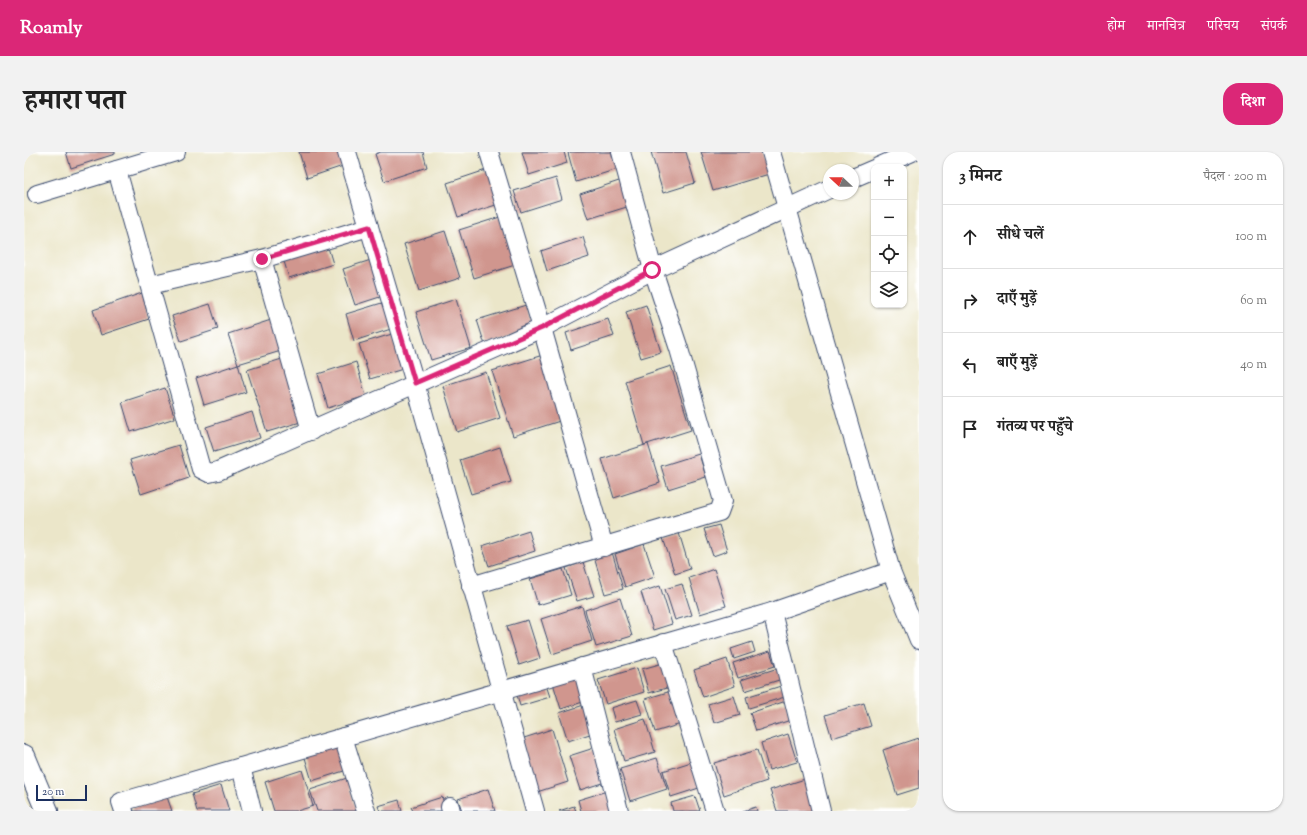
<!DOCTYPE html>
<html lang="hi">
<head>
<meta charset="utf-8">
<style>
  body { margin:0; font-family:"Sorts Mill Goudy","Noto Serif Devanagari",serif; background:#f2f2f2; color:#222 }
  .controls { position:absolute; right:12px; top:12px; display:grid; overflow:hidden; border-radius:8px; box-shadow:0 1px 3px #0004 }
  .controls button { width:36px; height:36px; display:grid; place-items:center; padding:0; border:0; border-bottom:1px solid #e0e0e0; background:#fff; color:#222; font:20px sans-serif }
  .compass { position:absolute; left:799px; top:12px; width:36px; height:36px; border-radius:50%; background:#fff; box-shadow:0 1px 3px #0004; rotate:292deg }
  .scale { position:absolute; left:12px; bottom:10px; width:51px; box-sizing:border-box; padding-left:4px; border:2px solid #1b2f5e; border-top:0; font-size:11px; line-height:14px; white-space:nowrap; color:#1b2f5e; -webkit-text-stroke:3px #fff; paint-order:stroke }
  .stop { position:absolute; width:12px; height:12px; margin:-9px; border:3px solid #db2777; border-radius:50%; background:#fff }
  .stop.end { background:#db2777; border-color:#fff; box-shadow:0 1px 4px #0008 }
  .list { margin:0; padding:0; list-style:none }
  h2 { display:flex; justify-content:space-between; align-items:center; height:52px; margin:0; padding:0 16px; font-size:17px }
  h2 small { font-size:13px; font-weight:400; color:#767676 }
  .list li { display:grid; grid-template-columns:26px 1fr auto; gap:12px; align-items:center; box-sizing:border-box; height:64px; padding:0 16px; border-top:1px solid #e0e0e0 }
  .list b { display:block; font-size:15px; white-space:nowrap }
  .list em { font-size:13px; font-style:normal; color:#767676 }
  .icon { flex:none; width:22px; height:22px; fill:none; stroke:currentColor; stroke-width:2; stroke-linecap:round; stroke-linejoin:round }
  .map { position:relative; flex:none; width:895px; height:659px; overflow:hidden; border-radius:16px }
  header { display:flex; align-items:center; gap:24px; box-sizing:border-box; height:56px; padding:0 20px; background:#db2777; color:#fff }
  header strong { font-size:19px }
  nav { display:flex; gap:22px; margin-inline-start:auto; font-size:14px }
  .intro { display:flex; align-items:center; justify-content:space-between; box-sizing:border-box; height:96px; padding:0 24px }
  h1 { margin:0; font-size:28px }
  .button { padding:10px 18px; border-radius:16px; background:#db2777; color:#fff; font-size:14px; font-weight:700 }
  main { display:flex; gap:24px; padding:0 24px }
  aside { flex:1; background:#fff; border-radius:16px; box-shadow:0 1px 3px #0004 }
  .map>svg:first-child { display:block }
  .building { fill:#d0968e }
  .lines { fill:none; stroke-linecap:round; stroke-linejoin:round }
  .street-casing { stroke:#3a4a6e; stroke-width:20 }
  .secondary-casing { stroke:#3a4a6e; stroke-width:24 }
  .street { stroke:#fff; stroke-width:18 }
  .secondary { stroke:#fff; stroke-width:22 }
  .route { stroke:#db2777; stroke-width:5 }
</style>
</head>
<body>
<header>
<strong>Roamly</strong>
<nav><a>होम</a><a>मानचित्र</a><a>परिचय</a><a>संपर्क</a></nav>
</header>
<div class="intro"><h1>हमारा पता</h1><a class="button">दिशा</a></div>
<main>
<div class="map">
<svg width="895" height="659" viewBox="0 0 895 659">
  <rect width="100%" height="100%" fill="#fff"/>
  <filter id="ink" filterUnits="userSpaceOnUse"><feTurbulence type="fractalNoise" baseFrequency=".025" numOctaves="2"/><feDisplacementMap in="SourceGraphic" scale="8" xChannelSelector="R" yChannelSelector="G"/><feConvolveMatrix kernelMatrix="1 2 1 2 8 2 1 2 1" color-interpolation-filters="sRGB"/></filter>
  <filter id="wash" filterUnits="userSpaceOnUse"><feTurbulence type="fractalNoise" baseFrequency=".012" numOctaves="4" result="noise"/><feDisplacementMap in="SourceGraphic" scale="16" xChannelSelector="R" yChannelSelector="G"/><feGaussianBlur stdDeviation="0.9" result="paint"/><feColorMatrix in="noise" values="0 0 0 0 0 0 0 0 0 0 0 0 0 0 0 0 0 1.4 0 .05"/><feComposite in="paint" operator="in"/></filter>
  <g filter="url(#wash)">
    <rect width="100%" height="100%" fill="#ebe6c9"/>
    <g id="blocks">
      <g class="building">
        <path d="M 42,0 L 91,0 L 91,2 L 47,16 Z"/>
        <path d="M 275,0 L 319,0 L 322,13 L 283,26 Z"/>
        <path d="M 357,0 L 399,0 L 403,15 L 360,29 L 351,2 Z"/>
        <path d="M 498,0 L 540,0 L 543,11 L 505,23 Z"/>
        <path d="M 547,0 L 592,0 L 597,16 L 552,30 L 544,1 Z"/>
        <path d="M 627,0 L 662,0 L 671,31 L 639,41 Z"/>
        <path d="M 677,0 L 738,0 L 745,22 L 689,39 Z"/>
        <path d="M 465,17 L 475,52 L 434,65 L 423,31 Z"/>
        <path d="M 532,26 L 538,47 L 497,60 L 490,39 Z"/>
        <path d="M 598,28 L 606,54 L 564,67 L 556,42 Z"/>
        <path d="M 476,65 L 491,113 L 450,126 L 435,78 Z"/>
        <path d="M 421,79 L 436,126 L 395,139 L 380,92 Z"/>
        <path d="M 559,85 L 565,105 L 523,119 L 517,99 Z"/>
        <path d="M 303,92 L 309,112 L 265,126 L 259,106 Z"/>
        <path d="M 350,107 L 362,143 L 331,153 L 319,117 Z"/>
        <path d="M 118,141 L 125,167 L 77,183 L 69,158 Z"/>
        <path d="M 432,147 L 447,196 L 407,208 L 392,160 Z"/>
        <path d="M 361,150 L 370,176 L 330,189 L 322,162 Z"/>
        <path d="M 186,152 L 194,177 L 157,189 L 148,164 Z"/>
        <path d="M 502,153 L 510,177 L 461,193 L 453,168 Z"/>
        <path d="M 622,153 L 637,200 L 617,206 L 602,160 Z"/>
        <path d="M 584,167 L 590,184 L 547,198 L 542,181 Z"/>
        <path d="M 247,168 L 257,199 L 214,212 L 204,182 Z"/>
        <path d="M 368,182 L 379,217 L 346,227 L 335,192 Z"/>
        <path d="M 522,202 L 542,267 L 489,284 L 468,219 Z"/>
        <path d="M 261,206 L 280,269 L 243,280 L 223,218 Z"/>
        <path d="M 332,210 L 342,244 L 304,256 L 294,222 Z"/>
        <path d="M 214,212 L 222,240 L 180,253 L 172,226 Z"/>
        <path d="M 647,214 L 667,278 L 620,293 L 601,229 Z"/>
        <path d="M 462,220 L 476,266 L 433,280 L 419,234 Z"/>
        <path d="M 141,236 L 151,266 L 107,280 L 98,250 Z"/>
        <path d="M 228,260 L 236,286 L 190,300 L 182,275 Z"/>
        <path d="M 624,292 L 636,331 L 590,346 L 578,307 Z"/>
        <path d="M 155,293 L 165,326 L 117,342 L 106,308 Z"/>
        <path d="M 476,295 L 487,330 L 447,342 L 436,308 Z"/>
        <path d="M 675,302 L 682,325 L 644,337 L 637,314 Z"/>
        <path d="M 695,373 L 703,399 L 689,404 L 680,377 Z"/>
        <path d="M 505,379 L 511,399 L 465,414 L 458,394 Z"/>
        <path d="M 655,381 L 666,417 L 651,422 L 639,386 Z"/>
        <path d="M 620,392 L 631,425 L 601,435 L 591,402 Z"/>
        <path d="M 588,400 L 599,437 L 581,442 L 570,405 Z"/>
        <path d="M 559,410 L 570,444 L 553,449 L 542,416 Z"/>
        <path d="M 539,417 L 547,443 L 514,453 L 506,427 Z"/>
        <path d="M 690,417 L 702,454 L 676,462 L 665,426 Z"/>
        <path d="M 658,432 L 668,463 L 651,468 L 641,437 Z"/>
        <path d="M 636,434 L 648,472 L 629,478 L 617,440 Z"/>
        <path d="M 596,446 L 608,484 L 572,495 L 561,458 Z"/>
        <path d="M 558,454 L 568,489 L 528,502 L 517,467 Z"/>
        <path d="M 504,468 L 516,506 L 495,513 L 483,474 Z"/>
        <path d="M 728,490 L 731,500 L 710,507 L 707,497 Z"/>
        <path d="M 746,499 L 751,514 L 714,526 L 709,511 Z"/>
        <path d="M 703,507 L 711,534 L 679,545 L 670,518 Z"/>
        <path d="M 639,511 L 646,535 L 625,541 L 618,517 Z"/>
        <path d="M 613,516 L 620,540 L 582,552 L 574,528 Z"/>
        <path d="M 754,516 L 758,527 L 721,539 L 717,528 Z"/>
        <path d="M 553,520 L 562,549 L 537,557 L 528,528 Z"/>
        <path d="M 521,530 L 526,545 L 496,554 L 492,539 Z"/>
        <path d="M 760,533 L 764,544 L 725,556 L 722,545 Z"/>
        <path d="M 647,539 L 657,572 L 631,580 L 621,547 Z"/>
        <path d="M 710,544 L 716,563 L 690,571 L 684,552 Z"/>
        <path d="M 613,548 L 618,562 L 591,570 L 587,556 Z"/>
        <path d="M 762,549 L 767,568 L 732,579 L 726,561 Z"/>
        <path d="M 840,551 L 847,574 L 808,586 L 801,563 Z"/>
        <path d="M 563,552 L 572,580 L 544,589 L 535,561 Z"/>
        <path d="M 621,567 L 631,600 L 600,609 L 590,577 Z"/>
        <path d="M 528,577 L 544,630 L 513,640 L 497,587 Z"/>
        <path d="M 764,582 L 773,610 L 745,618 L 737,591 Z"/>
        <path d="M 895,586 L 895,636 L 873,643 L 859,598 Z"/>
        <path d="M 314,588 L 323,618 L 288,629 L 279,599 Z"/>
        <path d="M 570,596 L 581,630 L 556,638 L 545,604 Z"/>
        <path d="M 733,598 L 743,629 L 700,643 L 690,611 Z"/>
        <path d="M 633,606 L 643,637 L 606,649 L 596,617 Z"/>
        <path d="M 667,610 L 675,636 L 647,645 L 639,619 Z"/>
        <path d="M 278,618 L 289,654 L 273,659 L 250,659 L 241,630 Z"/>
        <path d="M 323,626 L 333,659 L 293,659 L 286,638 Z"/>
        <path d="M 781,627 L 791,659 L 753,659 L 746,638 Z"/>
        <path d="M 197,633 L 205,659 L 173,659 L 168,642 Z"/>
        <path d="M 464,637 L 471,659 L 438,659 L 434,647 Z"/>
        <path d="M 583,639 L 589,659 L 557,659 L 554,648 Z"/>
        <path d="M 671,644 L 676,659 L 649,659 L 647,651 Z"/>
        <path d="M 143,645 L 148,659 L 109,659 L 108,656 Z"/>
        <path d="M 418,645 L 422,659 L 389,659 L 387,655 Z"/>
        <path d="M 375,648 L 378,659 L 356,659 L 354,654 Z"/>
        <path d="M 550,654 L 552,659 L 535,659 Z"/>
        <path d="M 732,655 L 733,659 L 719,659 Z"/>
      </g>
    </g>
  </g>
  <g filter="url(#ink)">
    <use href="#blocks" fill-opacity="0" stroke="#3a4a6e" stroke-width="1"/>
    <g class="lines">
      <defs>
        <g id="street">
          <path d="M 323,0 L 391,231 L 511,659"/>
          <path d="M 465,0 L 518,176 L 580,395"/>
          <path d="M 747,0 L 867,419 L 895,488"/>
          <path d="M 854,15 L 888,0"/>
          <path d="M 93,18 L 177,317 L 185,321 L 194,319 L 518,176 L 629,118 L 805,37"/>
          <path d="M 829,26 L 850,17"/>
          <path d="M 13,42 L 152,0"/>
          <path d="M 238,107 L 287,279"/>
          <path d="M 126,133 L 238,107 L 345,75"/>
          <path d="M 447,434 L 695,360 L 699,349 L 655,197 L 629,118 L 597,0"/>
          <path d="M 748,460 L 797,659"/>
          <path d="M 639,491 L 691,659"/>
          <path d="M 558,515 L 595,659"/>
          <path d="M 319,585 L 342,659"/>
          <path d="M 217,615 L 228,659"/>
          <path d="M 426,655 L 427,659"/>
          <path d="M 100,659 L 97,650 L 748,460 L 867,419"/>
        </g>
        <path id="secondary" d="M 0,604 L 23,659"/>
      </defs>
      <use href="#street" class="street-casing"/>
      <use href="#secondary" class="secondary-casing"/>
      <use href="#street" class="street"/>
      <use href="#secondary" class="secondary"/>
    </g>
  </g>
  <g class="lines" filter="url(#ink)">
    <path class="route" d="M 238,107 L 345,75 L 391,231 L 518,176 L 628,118"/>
  </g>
</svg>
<div class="controls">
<button>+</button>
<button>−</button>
<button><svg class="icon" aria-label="locate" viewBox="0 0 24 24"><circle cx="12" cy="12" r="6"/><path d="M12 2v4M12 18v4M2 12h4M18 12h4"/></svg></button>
<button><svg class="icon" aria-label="layers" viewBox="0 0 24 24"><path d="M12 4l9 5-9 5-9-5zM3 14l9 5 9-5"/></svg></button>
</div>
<svg class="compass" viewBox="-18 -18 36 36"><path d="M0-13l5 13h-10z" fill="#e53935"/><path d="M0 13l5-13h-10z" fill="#767676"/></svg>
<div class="scale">20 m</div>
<div class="stop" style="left:628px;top:118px"></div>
<div class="stop end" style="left:238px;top:107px"></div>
</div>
<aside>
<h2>3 मिनट<small>पैदल · 200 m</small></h2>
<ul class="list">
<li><svg class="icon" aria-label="ahead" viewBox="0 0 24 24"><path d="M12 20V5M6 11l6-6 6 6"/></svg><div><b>सीधे चलें</b></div><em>100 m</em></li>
<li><svg class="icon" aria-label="right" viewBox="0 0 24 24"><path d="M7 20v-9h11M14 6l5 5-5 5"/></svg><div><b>दाएँ मुड़ें</b></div><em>60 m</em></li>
<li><svg class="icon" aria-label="left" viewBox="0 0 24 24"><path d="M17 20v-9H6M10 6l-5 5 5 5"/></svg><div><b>बाएँ मुड़ें</b></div><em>40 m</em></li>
<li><svg class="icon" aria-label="arrive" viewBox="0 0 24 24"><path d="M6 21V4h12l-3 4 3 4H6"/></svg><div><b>गंतव्य पर पहुँचे</b></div></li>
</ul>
</aside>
</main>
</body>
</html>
